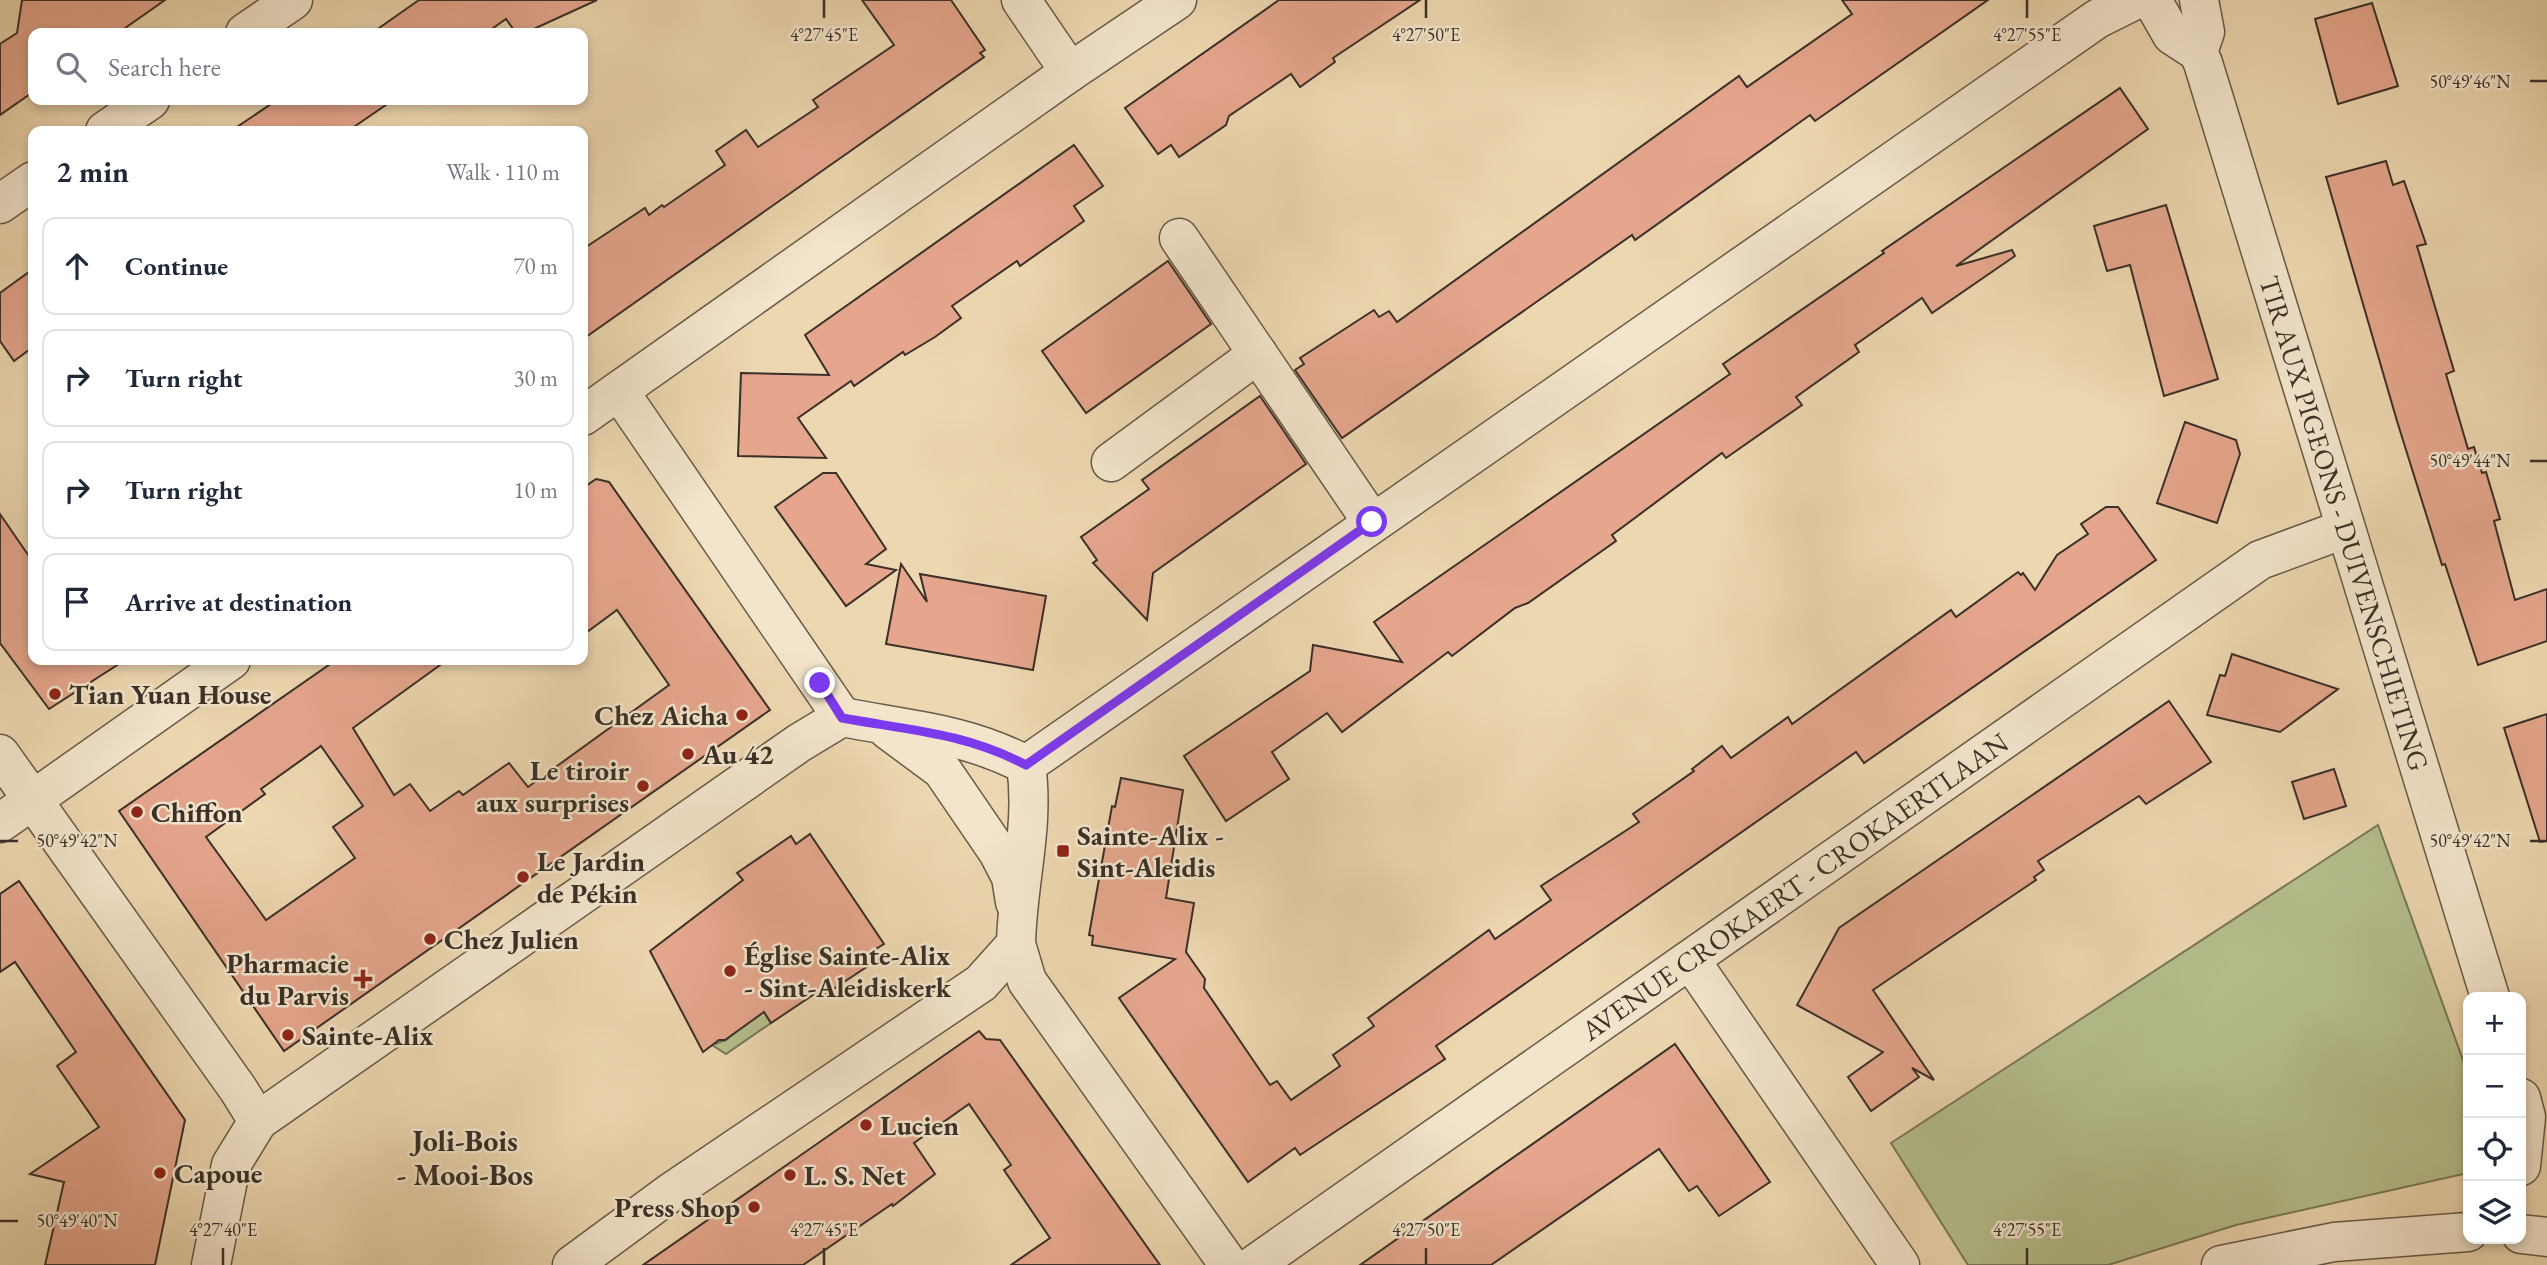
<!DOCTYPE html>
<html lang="en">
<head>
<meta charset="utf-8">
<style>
  body { margin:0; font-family:"EB Garamond",serif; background:#f6f6f7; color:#1f2937 }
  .controls { position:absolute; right:21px; bottom:21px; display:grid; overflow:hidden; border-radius:14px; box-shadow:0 4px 10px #0003 }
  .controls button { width:63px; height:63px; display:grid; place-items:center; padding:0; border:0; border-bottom:2px solid #e0e1e3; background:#fff; color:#1f2937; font:35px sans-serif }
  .stop { position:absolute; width:21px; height:21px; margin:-16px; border:5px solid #7c3aed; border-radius:50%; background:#fff }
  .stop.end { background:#7c3aed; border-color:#fff; box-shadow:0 2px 7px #0008 }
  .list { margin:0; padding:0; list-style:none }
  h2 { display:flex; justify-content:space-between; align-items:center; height:91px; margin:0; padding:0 28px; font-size:30px }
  h2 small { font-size:23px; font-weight:400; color:#747a83 }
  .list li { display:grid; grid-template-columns:46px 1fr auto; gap:21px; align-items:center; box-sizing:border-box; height:98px; margin:0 14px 14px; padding:0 14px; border:2px solid #e0e1e3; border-radius:14px }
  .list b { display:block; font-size:26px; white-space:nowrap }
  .list em { font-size:23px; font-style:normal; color:#747a83 }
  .icon { flex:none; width:38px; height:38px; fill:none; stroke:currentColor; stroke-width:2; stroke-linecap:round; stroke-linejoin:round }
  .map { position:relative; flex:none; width:2547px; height:1265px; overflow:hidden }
  .search { position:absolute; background:#fff; box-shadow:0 4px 10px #0003; left:28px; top:28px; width:560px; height:77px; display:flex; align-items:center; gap:18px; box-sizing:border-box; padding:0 24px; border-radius:14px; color:#747a83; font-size:26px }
  .panel { position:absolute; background:#fff; box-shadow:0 4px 10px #0003; left:28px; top:126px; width:560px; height:539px; border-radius:14px }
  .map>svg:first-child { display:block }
  .green { fill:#b5bf8d; stroke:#78785a; stroke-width:2 }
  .building { fill:#e5a68d; stroke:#3a3028; stroke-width:2; fill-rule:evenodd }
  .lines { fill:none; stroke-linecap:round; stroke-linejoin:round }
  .minor-casing { stroke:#675a4a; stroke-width:41 }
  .minor { stroke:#f3e5cc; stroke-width:38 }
  .route { stroke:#7c3aed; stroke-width:9 }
  .ticks { fill:none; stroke:#3a3028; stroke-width:2.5 }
  .poi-dot { fill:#8f2418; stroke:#f3e5cc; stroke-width:2.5 }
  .labels { text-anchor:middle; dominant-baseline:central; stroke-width:5; stroke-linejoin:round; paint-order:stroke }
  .street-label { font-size:28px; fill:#3a3028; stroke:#f3e5cc }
  .poi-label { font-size:28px; font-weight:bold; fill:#3a3028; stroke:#f3e5cc; text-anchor:start }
  .neighbourhood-label { font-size:30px; font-weight:bold; fill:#3a3028; stroke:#f3e5cc }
  .ticks-label { font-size:18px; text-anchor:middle; fill:#3a3028; stroke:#f3e5cc; stroke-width:5; stroke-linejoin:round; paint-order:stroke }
</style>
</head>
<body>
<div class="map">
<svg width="2547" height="1265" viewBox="0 0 2547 1265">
  <rect width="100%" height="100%" fill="#edd7b0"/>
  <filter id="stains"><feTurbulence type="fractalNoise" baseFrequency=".00286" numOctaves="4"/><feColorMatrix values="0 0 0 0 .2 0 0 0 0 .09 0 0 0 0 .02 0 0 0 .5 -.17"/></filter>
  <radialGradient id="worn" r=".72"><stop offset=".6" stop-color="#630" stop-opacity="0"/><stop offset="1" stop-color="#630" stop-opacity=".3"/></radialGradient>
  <g class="green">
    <path d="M 2378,825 L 2468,1074 L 2468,1173 L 2236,1225 L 2108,1265 L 1968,1265 L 1891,1143 Z"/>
    <path d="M 762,1009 L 771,1023 L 726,1054 L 712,1045 L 726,1040 Z"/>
  </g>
  <g class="building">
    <path d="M 22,0 L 165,0 L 118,33 L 33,33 L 33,92 L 0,115 L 0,44 L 17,33 Z"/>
    <path d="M 419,0 L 597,0 L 525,33 L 516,33 L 506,19 L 486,33 L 372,33 Z"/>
    <path d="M 862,0 L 951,0 L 985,50 L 980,53 L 984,57 L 583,339 L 583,249 L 645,208 L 649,215 L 662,205 L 664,207 L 725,165 L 716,151 L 746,130 L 758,147 L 818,107 L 813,100 L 894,45 Z"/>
    <path d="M 1279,0 L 1420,0 L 1333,58 L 1335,62 L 1300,87 L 1291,74 L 1229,116 L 1226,125 L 1179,157 L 1171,145 L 1158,154 L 1125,108 Z"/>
    <path d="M 1842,0 L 1988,0 L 1815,121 L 1810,115 L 1635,240 L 1632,235 L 1342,438 L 1295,370 L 1304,364 L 1300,358 L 1374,310 L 1379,317 L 1389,311 L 1397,322 L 1739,76 L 1747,87 L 1852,14 Z"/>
    <path d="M 2372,3 L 2398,86 L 2338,104 L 2315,19 Z"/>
    <path d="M 2120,88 L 2148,129 L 1956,266 L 2012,250 L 2015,256 L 1932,313 L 1922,298 L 1855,345 L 1859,352 L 1796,397 L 1802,405 L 1726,458 L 1722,453 L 1612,535 L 1616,541 L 1528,603 L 1515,608 L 1452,656 L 1448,652 L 1342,732 L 1327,713 L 1272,752 L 1289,779 L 1226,821 L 1184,756 L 1310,671 L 1313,645 L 1402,662 L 1374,622 L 1730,374 L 1723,364 L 1884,253 L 1882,251 Z"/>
    <path d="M 277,100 L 393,100 L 348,131 L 231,131 Z"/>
    <path d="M 1074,145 L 1103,186 L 1074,206 L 1084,221 L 1020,266 L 1017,261 L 952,306 L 961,318 L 935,337 L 905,355 L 903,352 L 854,386 L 851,381 L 798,418 L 826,458 L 738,456 L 741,373 L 829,375 L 805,335 Z"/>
    <path d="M 2386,161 L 2393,185 L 2404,181 L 2426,244 L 2417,246 L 2454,371 L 2446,374 L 2468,449 L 2474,447 L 2482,473 L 2486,472 L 2500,519 L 2494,521 L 2515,600 L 2547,589 L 2547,641 L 2478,665 L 2445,564 L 2442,565 L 2397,421 L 2327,180 L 2326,177 Z"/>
    <path d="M 2166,205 L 2218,379 L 2164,396 L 2130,265 L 2107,271 L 2094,226 Z"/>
    <path d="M 1168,261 L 1211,324 L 1086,413 L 1042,351 Z"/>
    <path d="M 33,269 L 33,347 L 14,361 L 0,341 L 0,293 Z"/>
    <path d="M 1260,396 L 1306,464 L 1153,573 L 1147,620 L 1093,563 L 1097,560 L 1081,537 L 1149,489 L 1142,480 Z"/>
    <path d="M 2185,422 L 2236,440 L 2240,454 L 2217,523 L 2157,503 Z"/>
    <path d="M 823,473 L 836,473 L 886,549 L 866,564 L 896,570 L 846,606 L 775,507 Z"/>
    <path d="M 596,479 L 609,482 L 770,710 L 284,1051 L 119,811 L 336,660 L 447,660 L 353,728 L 394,795 L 410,784 L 430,811 L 459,791 L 463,795 L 509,763 L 528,787 L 669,685 L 617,610 L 583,635 L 583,488 ZM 321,746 L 363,806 L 333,827 L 355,858 L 266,920 L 206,837 L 265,794 L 261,789 Z"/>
    <path d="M 2106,507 L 2118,507 L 2156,560 L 1864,763 L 1856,752 L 1436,1046 L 1445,1059 L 1300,1155 L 1295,1148 L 1248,1182 L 1119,998 L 1175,959 L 1092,945 L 1093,936 L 1089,935 L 1112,806 L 1115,807 L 1121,778 L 1183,790 L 1166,898 L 1194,903 L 1186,952 L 1205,979 L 1204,988 L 1270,1085 L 1277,1081 L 1291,1100 L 1340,1066 L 1333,1055 L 1374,1026 L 1368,1018 L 1489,930 L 1495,939 L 1551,900 L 1541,886 L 1639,822 L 1633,814 L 1694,771 L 1692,769 L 1722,746 L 1731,758 L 1788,717 L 1792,724 L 1951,610 L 1956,617 L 2018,572 L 2021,575 L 2023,573 L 2035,590 L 2057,555 L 2088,534 L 2081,524 Z"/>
    <path d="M 0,514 L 33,562 L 33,660 L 125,660 L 49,709 L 0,643 Z"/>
    <path d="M 901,564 L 927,602 L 920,574 L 1046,596 L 1033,670 L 886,644 Z"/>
    <path d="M 2232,654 L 2301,677 L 2338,689 L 2280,732 L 2207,715 L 2220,675 L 2225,676 Z"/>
    <path d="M 2169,701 L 2211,762 L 2146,804 L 2139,796 L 2038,861 L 2044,870 L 2034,877 L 2036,880 L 1873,990 L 1934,1080 L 1912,1068 L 1919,1077 L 1871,1111 L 1848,1077 L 1883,1052 L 1797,1005 L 1839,928 Z"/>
    <path d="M 2547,714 L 2547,841 L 2540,842 L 2504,728 Z"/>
    <path d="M 2334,769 L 2346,806 L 2304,819 L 2292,782 Z"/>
    <path d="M 810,834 L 884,944 L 871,952 L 877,960 L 823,996 L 819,991 L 771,1023 L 764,1012 L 725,1040 L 719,1040 L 703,1052 L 650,951 L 743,880 L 737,873 L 791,836 L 796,844 Z"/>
    <path d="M 19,881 L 185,1120 L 155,1265 L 45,1265 L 64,1182 L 30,1174 L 99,1127 L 57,1066 L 76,1052 L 15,962 L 0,972 L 0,894 Z"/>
    <path d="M 979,1031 L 986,1039 L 1000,1040 L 1160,1265 L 1011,1265 L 1050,1238 L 1004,1170 L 1011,1165 L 969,1104 L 914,1143 L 935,1174 L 893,1206 L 892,1204 L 803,1265 L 643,1265 Z"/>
    <path d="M 1675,1044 L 1770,1182 L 1719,1216 L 1697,1186 L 1689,1191 L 1659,1149 L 1491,1265 L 1360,1265 Z"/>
  </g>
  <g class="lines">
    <defs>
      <g id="minor">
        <path d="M 1021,0 L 1070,72"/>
        <path id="s1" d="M 2152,0 L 2172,35 L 2198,52 L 2203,63 L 2490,997"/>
        <path d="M 245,33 L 293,0"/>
        <path d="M 2198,52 L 2205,32 L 2199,0"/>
        <path d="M 105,131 L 150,100"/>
        <path d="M 0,204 L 33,181"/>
        <path d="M 1179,238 L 1372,522"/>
        <path d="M 619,391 L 842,717"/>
        <path d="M 583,416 L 1070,72 L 1177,0"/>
        <path d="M 1111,462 L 1258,354"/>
        <path d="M 888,730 L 942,770 L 998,852 L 1011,877 L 1015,902"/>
        <path d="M 0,754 L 238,1089 L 258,1121"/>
        <path d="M 1026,765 L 2097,19 L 2135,0"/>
        <path d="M 0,823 L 231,660"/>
        <path d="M 1016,944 L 1027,981 L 1229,1265"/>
        <path d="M 1691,961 L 1900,1265"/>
        <path d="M 2521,1098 L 2526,1117 L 2521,1166"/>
        <path d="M 2521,1234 L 2547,1237"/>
        <path d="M 211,1265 L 231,1165 L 258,1121 L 799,743 L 842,717 C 909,730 965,733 1026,765"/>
        <path d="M 572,1265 L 670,1193 L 981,983 L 1016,944 C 1017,884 1035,826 1026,765"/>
        <path id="s2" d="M 1254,1265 L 2260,560 L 2344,529"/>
        <path d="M 2221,1265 L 2334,1242 L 2468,1232"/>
      </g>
    </defs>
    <use href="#minor" class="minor-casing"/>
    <use href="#minor" class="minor"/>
  </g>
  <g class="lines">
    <path class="route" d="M 820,683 L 842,718 C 909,730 965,733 1026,765 L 1372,522"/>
  </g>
  <path class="ticks" d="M 824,0 L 824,18M 1426,0 L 1426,18M 2027,0 L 2027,18M 2530,81 L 2547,81M 2530,461 L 2547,461M 0,841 L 18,841M 2530,841 L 2547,841M 0,1221 L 18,1221M 223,1248 L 223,1265M 824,1248 L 824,1265M 1426,1248 L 1426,1265M 2027,1248 L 2027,1265"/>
  <g class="poi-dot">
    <circle cx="55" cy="694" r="7"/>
    <circle cx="742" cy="715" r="7"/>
    <circle cx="688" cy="754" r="7"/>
    <circle cx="643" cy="786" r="7"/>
    <circle cx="137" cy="812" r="7"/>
    <rect x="1056" y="844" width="14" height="14" rx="3.5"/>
    <circle cx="523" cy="877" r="7"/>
    <circle cx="430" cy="939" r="7"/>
    <circle cx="730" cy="971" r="7"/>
    <path d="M359.5 968.5h7v7h7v7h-7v7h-7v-7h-7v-7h7z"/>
    <circle cx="288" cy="1035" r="7"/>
    <circle cx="866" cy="1125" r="7"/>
    <circle cx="160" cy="1173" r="7"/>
    <circle cx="790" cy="1175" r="7"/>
    <circle cx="754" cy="1207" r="7"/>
  </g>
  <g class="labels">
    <g class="street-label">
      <text stroke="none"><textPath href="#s1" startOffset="565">TIR AUX PIGEONS - DUIVENSCHIETING</textPath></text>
      <text stroke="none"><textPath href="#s2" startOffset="660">AVENUE CROKAERT - CROKAERTLAAN</textPath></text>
    </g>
    <g class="poi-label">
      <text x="69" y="694">Tian Yuan House</text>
      <text x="728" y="715" text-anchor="end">Chez Aicha</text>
      <text x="702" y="754">Au 42</text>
      <text x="629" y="770" text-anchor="end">Le tiroir<tspan x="629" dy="32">aux surprises</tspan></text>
      <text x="151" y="812">Chiffon</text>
      <text x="1077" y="835">Sainte-Alix -<tspan x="1077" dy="32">Sint-Aleidis</tspan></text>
      <text x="537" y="861">Le Jardin<tspan x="537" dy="32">de Pékin</tspan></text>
      <text x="444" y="939">Chez Julien</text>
      <text x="744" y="955">Église Sainte-Alix<tspan x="744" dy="32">- Sint-Aleidiskerk</tspan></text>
      <text x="349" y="963" text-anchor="end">Pharmacie<tspan x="349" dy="32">du Parvis</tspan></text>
      <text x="302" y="1035">Sainte-Alix</text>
      <text x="880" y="1125">Lucien</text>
      <text x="174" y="1173">Capoue</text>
      <text x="804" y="1175">L. S. Net</text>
      <text x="740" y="1207" text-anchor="end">Press Shop</text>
    </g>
    <g class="neighbourhood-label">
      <text x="465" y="1140">Joli-Bois<tspan x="465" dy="34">- Mooi-Bos</tspan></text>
    </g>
  </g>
  <g class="ticks-label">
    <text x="824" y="41">4°27'45"E</text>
    <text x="1426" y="41">4°27'50"E</text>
    <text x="2027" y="41">4°27'55"E</text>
    <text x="2470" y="88">50°49'46"N</text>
    <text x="2470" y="467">50°49'44"N</text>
    <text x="77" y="847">50°49'42"N</text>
    <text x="2470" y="847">50°49'42"N</text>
    <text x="77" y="1227">50°49'40"N</text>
    <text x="223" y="1236">4°27'40"E</text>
    <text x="824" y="1236">4°27'45"E</text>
    <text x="1426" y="1236">4°27'50"E</text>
    <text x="2027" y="1236">4°27'55"E</text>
  </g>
  <rect width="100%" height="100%" filter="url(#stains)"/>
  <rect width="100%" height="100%" fill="url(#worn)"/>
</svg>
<div class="controls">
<button>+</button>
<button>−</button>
<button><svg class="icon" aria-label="locate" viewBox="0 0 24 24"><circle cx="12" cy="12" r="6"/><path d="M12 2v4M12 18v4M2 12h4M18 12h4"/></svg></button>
<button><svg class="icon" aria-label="layers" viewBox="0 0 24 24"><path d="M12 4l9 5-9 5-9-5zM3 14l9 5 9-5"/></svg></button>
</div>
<div class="stop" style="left:1372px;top:522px"></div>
<div class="stop end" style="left:820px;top:683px"></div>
<div class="search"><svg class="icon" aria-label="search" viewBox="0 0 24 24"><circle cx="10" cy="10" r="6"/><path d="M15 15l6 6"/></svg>Search here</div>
<section class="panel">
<h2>2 min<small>Walk · 110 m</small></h2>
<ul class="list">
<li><svg class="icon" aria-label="ahead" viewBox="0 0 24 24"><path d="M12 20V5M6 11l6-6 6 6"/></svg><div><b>Continue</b></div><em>70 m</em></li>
<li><svg class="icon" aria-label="right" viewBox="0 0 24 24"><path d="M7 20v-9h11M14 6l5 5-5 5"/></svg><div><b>Turn right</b></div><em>30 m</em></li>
<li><svg class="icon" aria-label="right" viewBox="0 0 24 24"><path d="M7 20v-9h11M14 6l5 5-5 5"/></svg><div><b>Turn right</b></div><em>10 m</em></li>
<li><svg class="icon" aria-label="arrive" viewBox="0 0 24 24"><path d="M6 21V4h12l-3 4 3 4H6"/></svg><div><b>Arrive at destination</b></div></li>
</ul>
</section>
</div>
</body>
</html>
